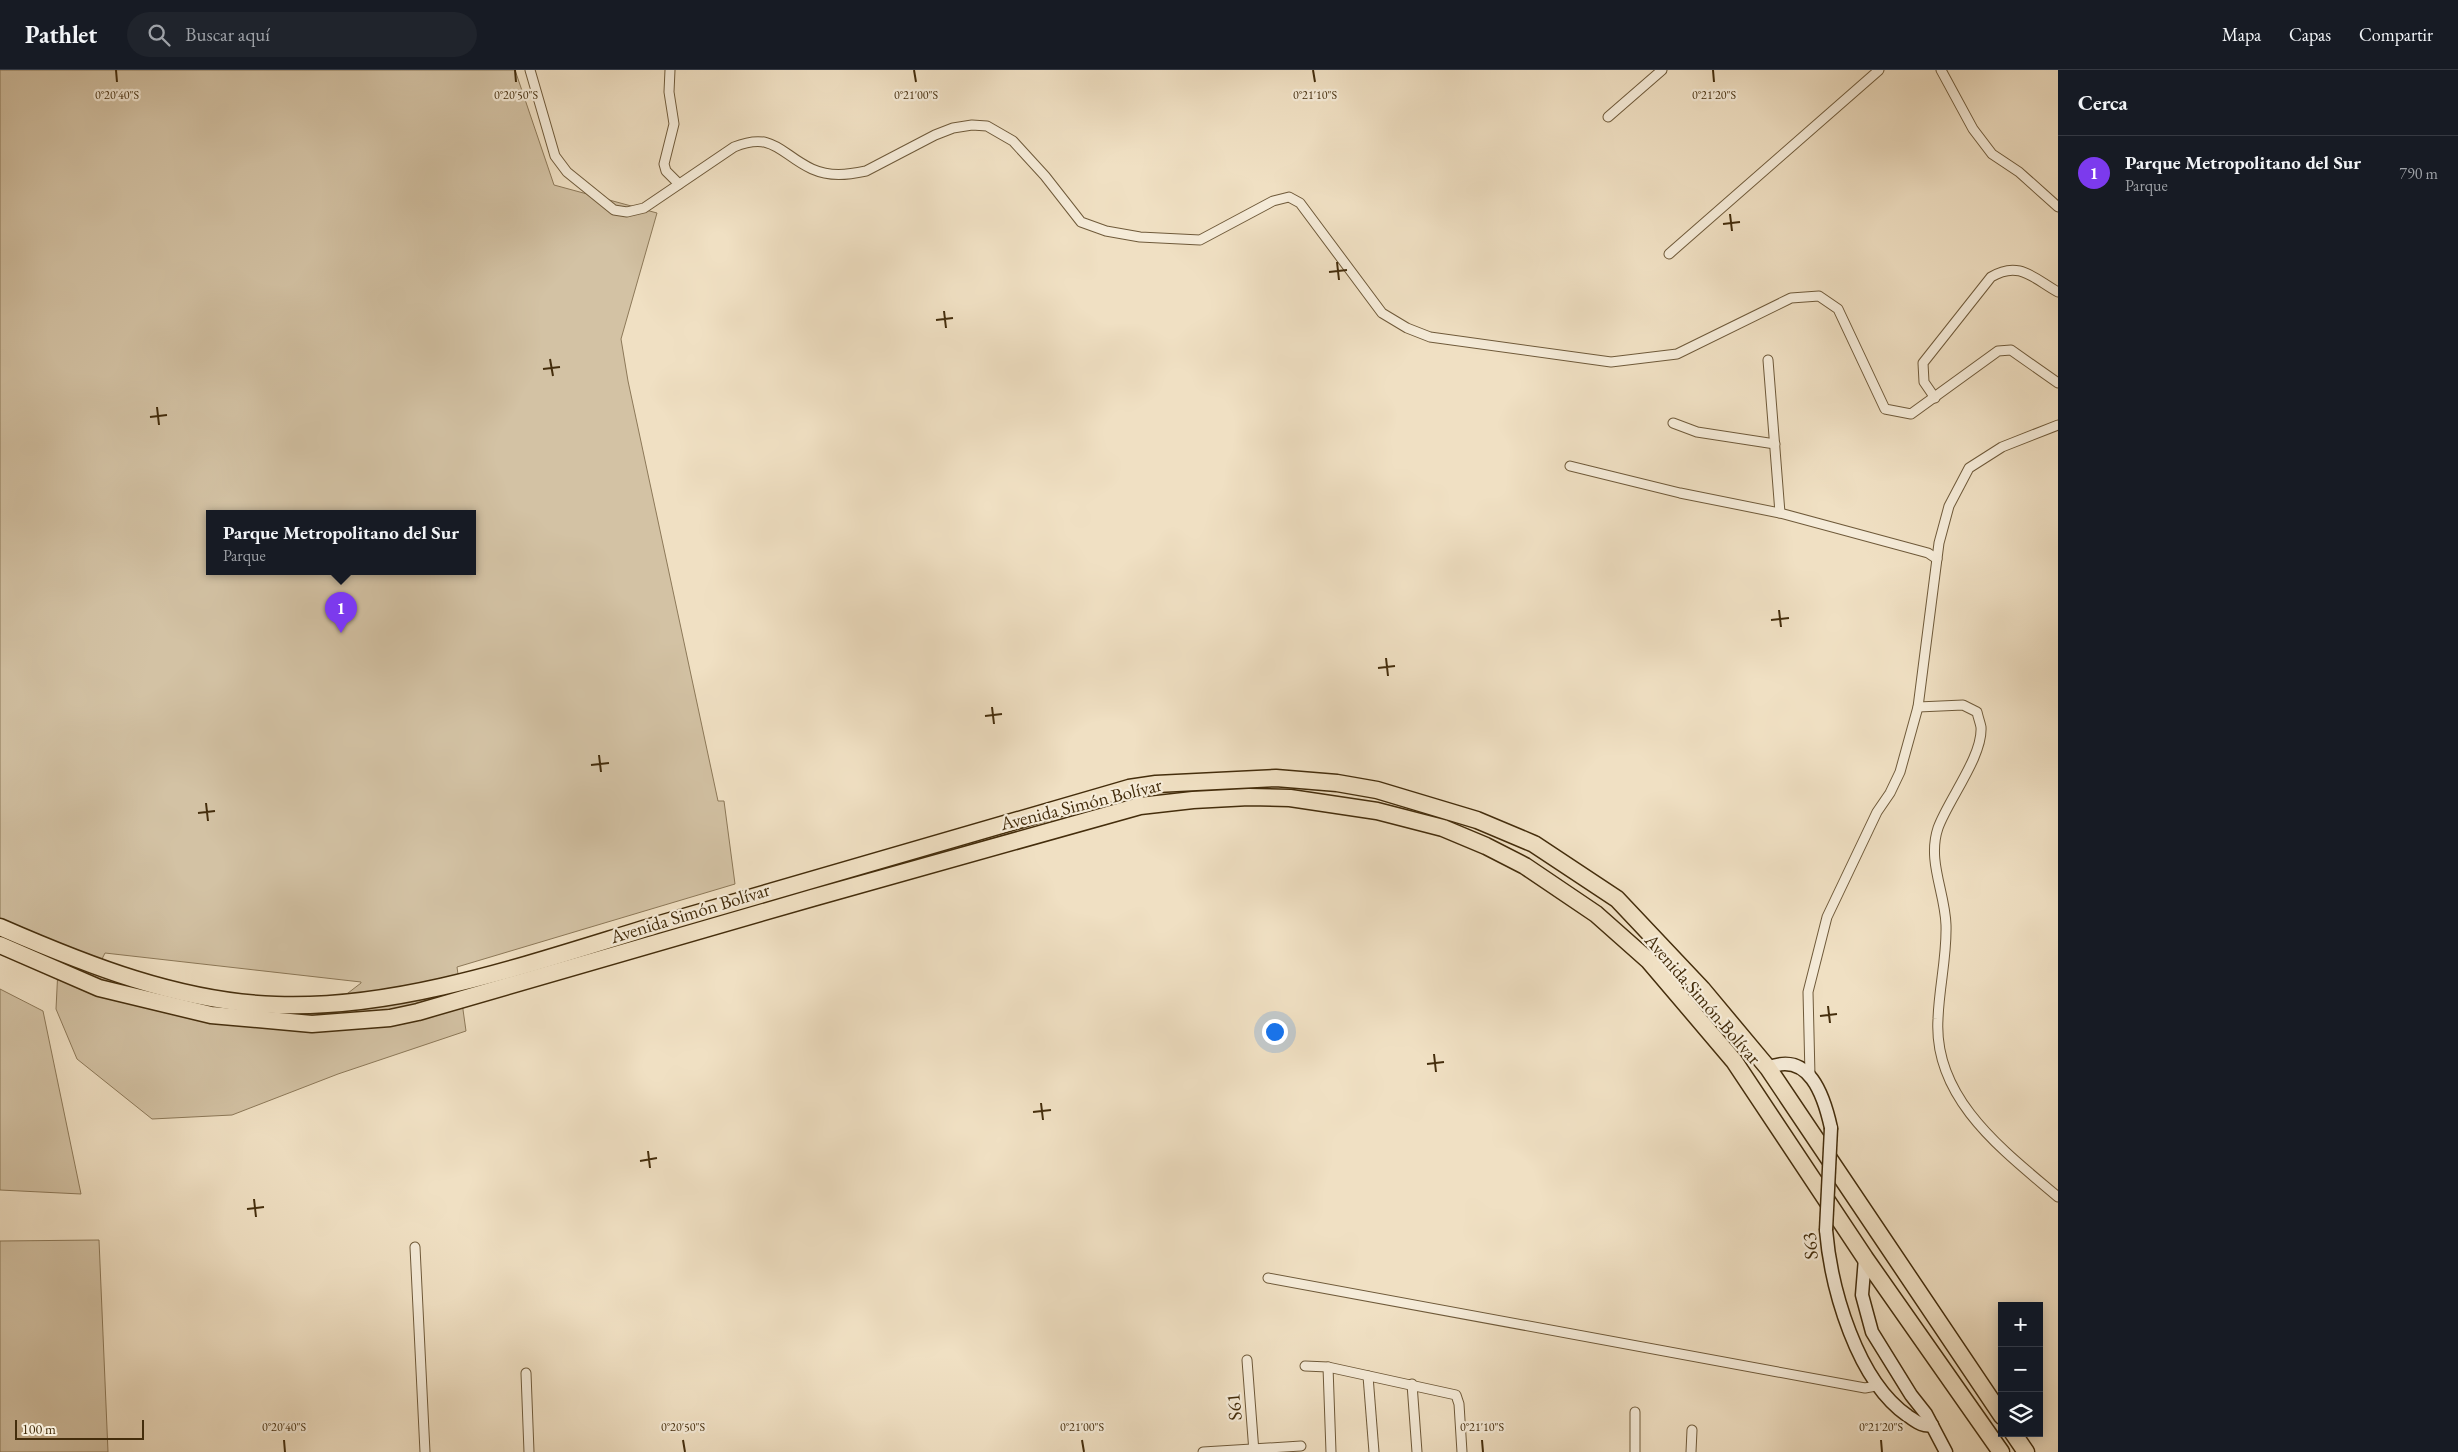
<!DOCTYPE html>
<html lang="es">
<head>
<meta charset="utf-8">
<style>
  body { margin:0; font-family:"EB Garamond",serif; background:#20242c; color:#f1f3f6 }
  .controls { position:absolute; right:15px; bottom:15px; display:grid; overflow:hidden; border-radius:0px; box-shadow:0 2px 12px #0003 }
  .controls button { width:45px; height:45px; display:grid; place-items:center; padding:0; border:0; border-bottom:1px solid #363941; background:#171b24; color:#f1f3f6; font:25px sans-serif }
  .scale { position:absolute; left:15px; bottom:12px; width:129px; box-sizing:border-box; padding-left:5px; border:2px solid #442d0c; border-top:0; font-size:14px; line-height:18px; white-space:nowrap; color:#442d0c; -webkit-text-stroke:4px #f5ebd8; paint-order:stroke }
  .you { position:absolute; left:1274px; top:961px; width:18px; height:18px; margin:-12px; border:4px solid #fff; border-radius:50%; background:#1a73e8; box-shadow:0 0 0 8px #1a73e833 }
  .badge { display:grid; place-items:center; width:32px; height:32px; border-radius:50%; background:#7c3aed; color:#fff; font-size:16px; font-weight:700 }
  .pin { position:absolute; translate:-50% -41px; filter:drop-shadow(0 1px 2px #0008) }
  .pin::after { content:''; position:absolute; top:26px; width:18px; height:15px; background:inherit; clip-path:polygon(0 0,100% 0,50% 100%) }
  .popup { position:absolute; left:206px; top:440px; width:270px; height:65px; box-sizing:border-box; display:grid; place-content:center; border-radius:0px; background:#171b24; filter:drop-shadow(0 1px 4px #0005); font-size:16px; white-space:nowrap; color:#9ea1a6 }
  .popup b { font-size:19px; color:#f1f3f6 }
  .popup::after { content:''; position:absolute; left:50%; top:100%; margin-left:-10px; border:10px solid transparent; border-top-color:#171b24 }
  .list { margin:0; padding:0; list-style:none }
  h2 { display:flex; justify-content:space-between; align-items:center; height:65px; margin:0; padding:0 20px; font-size:21px }
  h2 small { font-size:16px; font-weight:400; color:#9ea1a6 }
  .list li { display:grid; grid-template-columns:32px 1fr auto; gap:15px; align-items:center; box-sizing:border-box; height:75px; padding:0 20px; border-top:1px solid #363941 }
  .list b { display:block; font-size:19px; white-space:nowrap }
  .list p { margin:0; font-size:16px; white-space:nowrap; color:#9ea1a6 }
  .list em { font-size:16px; font-style:normal; color:#9ea1a6 }
  .icon { flex:none; width:28px; height:28px; fill:none; stroke:currentColor; stroke-width:2; stroke-linecap:round; stroke-linejoin:round }
  .map { position:relative; flex:none; width:2058px; height:1382px; overflow:hidden }
  header { display:flex; align-items:center; gap:30px; box-sizing:border-box; height:70px; padding:0 25px; background:#171b24; border-bottom:1px solid #363941 }
  header strong { font-size:24px }
  nav { display:flex; gap:28px; margin-inline-start:auto; font-size:18px }
  .search { width:350px; height:45px; background:#20242c; display:flex; align-items:center; gap:12px; box-sizing:border-box; padding:0 18px; border-radius:28px; color:#9ea1a6; font-size:19px }
  main { display:flex }
  aside { flex:1; background:#171b24 }
  .map>svg:first-child { display:block }
  .green { fill:#d3c2a4; stroke:#8c7858; fill-rule:evenodd }
  .lines { fill:none; stroke-linecap:round; stroke-linejoin:round }
  .street-casing { stroke:#6f5a3a; stroke-width:11 }
  .secondary-casing { stroke:#442d0c; stroke-width:15 }
  .highway-casing { stroke:#442d0c; stroke-width:19 }
  .street { stroke:#f5ebd8; stroke-width:9 }
  .secondary { stroke:#f5ebd8; stroke-width:12 }
  .highway { stroke:#f0e0c3; stroke-width:16 }
  .secondary-bridge-casing { stroke:#442d0c; stroke-width:15; stroke-linecap:butt }
  .secondary-bridge { stroke:#f5ebd8; stroke-width:12 }
  .ticks { fill:none; stroke:#442d0c; stroke-width:2 }
  .labels { text-anchor:middle; dominant-baseline:central; stroke-width:4.5; stroke-linejoin:round; paint-order:stroke }
  .street-label { font-size:19px; fill:#442d0c; stroke:#f5ebd8 }
  .ticks-label { font-size:12px; text-anchor:middle; fill:#442d0c; stroke:#f5ebd8; stroke-width:4.5; stroke-linejoin:round; paint-order:stroke }
</style>
</head>
<body>
<header>
<strong>Pathlet</strong>
<div class="search"><svg class="icon" aria-label="search" viewBox="0 0 24 24"><circle cx="10" cy="10" r="6"/><path d="M15 15l6 6"/></svg>Buscar aquí</div>
<nav><a>Mapa</a><a>Capas</a><a>Compartir</a></nav>
</header>
<main>
<div class="map">
<svg width="2058" height="1382" viewBox="0 0 2058 1382">
  <rect width="100%" height="100%" fill="#f0e0c3"/>
  <filter id="stains"><feTurbulence type="fractalNoise" baseFrequency=".004" numOctaves="4"/><feColorMatrix values="0 0 0 0 .2 0 0 0 0 .09 0 0 0 0 .02 0 0 0 .5 -.17"/></filter>
  <radialGradient id="worn" r=".72"><stop offset=".6" stop-color="#630" stop-opacity="0"/><stop offset="1" stop-color="#630" stop-opacity=".3"/></radialGradient>
  <g class="green">
    <path d="M 0,0 L 515,0 L 554,115 L 657,143 L 621,269 L 628,311 L 718,731 L 724,731 L 735,814 L 457,897 L 466,961 L 338,1004 L 232,1045 L 152,1049 L 77,989 L 56,939 L 59,878 L 0,863 ZM 210,444 L 472,444 L 472,502 L 210,502 ZM 105,883 L 361,912 L 361,913 L 339,930 L 244,941 L 98,897 Z"/>
    <path d="M 0,919 L 43,941 L 81,1124 L 0,1120 Z"/>
    <path d="M 99,1170 L 108,1382 L 0,1382 L 0,1171 Z"/>
  </g>
  <g class="lines">
    <defs>
      <g id="street">
        <path d="M 530,0 L 555,86 L 567,102 L 614,140 L 627,142 L 644,138 L 734,77 C 774,61 780,84 812,99 C 830,107 847,105 866,101 L 935,65 L 953,58 L 972,55 L 987,56 L 1013,71 L 1045,106 L 1081,152 L 1106,161 L 1140,167 L 1200,170 L 1273,131 L 1289,127 L 1300,133 L 1382,243 L 1407,258 L 1430,267 L 1611,292 L 1677,284 L 1791,228 L 1819,226 L 1838,239 L 1885,339 L 1911,344 L 1998,281 L 2011,280 L 2058,313"/>
        <path d="M 670,0 L 669,22 L 674,54 L 664,94 L 666,101 L 679,114"/>
        <path d="M 1941,0 L 1973,59 L 1992,84 L 2019,102 L 2058,137"/>
        <path d="M 1608,47 L 1662,0"/>
        <path d="M 1669,184 L 1879,0"/>
        <path d="M 1768,290 L 1780,443"/>
        <path d="M 1935,328 L 1924,312 L 1923,293 L 1991,207 C 2019,190 2033,208 2058,222"/>
        <path d="M 1673,353 L 1697,362 L 1775,374"/>
        <path d="M 1570,396 L 1680,423 L 1780,443 L 1928,483 L 1937,489"/>
        <path d="M 1918,637 L 1963,635 L 1977,642 C 1978,647 1980,652 1981,657 C 1983,686 1948,730 1938,758 C 1927,791 1945,822 1946,855 C 1947,887 1939,917 1938,949 C 1933,1029 2004,1081 2058,1127"/>
        <path d="M 1810,1005 L 1808,922 L 1827,847 L 1877,742 L 1890,723 L 1900,702 L 1918,637 L 1939,473 L 1949,436 L 1969,398 L 2002,377 L 2058,355"/>
        <path d="M 415,1177 L 425,1382"/>
        <path d="M 1268,1208 L 1865,1318 L 1876,1316"/>
        <path d="M 1247,1290 L 1254,1382"/>
        <path d="M 1305,1296 L 1328,1297 L 1456,1325 L 1459,1334 L 1462,1382"/>
        <path d="M 1328,1297 L 1331,1382"/>
        <path d="M 526,1303 L 529,1382"/>
        <path d="M 1368,1306 L 1374,1382"/>
        <path d="M 1412,1314 L 1417,1382"/>
        <path d="M 1203,1382 L 1301,1376"/>
        <path d="M 1635,1382 L 1635,1342"/>
        <path d="M 1691,1382 L 1692,1360"/>
      </g>
      <g id="secondary">
        <path d="M 1768,998 C 1809,980 1824,1026 1831,1058"/>
        <path d="M 1826,1160 C 1831,1219 1857,1311 1908,1346 C 1916,1351 1922,1357 1932,1355"/>
        <path d="M 1865,1188 L 1862,1225 L 1872,1262 L 1911,1325 L 1926,1344 L 1946,1382"/>
      </g>
      <g id="highway">
        <path d="M 0,857 C 87,895 180,932 276,935 C 402,940 540,890 660,854 C 816,808 972,762 1129,718 L 1156,714 L 1276,708 L 1337,713 L 1377,720 L 1477,750 L 1534,774 L 1617,829 L 1702,919 L 1768,998 L 2002,1346"/>
        <path d="M 0,875 L 99,918 L 211,945 L 312,954 L 390,948 L 418,942 L 812,828 L 1140,736 L 1193,730 L 1249,727 L 1290,728 L 1377,741 L 1443,758 L 1486,776 L 1525,796 L 1596,844 L 1649,891 L 1734,991 L 1865,1188 L 2001,1382"/>
        <path d="M 2013,1363 L 2026,1382"/>
      </g>
    </defs>
    <use href="#street" class="street-casing"/>
    <use href="#secondary" class="secondary-casing"/>
    <use href="#highway" class="highway-casing"/>
    <use href="#street" class="street"/>
    <use href="#secondary" class="secondary"/>
    <use href="#highway" class="highway"/>
    <defs>
      <path id="secondary-bridge" d="M 1826,1160 L 1831,1058"/>
    </defs>
    <use href="#secondary-bridge" class="secondary-bridge-casing"/>
    <use href="#secondary-bridge" class="secondary-bridge"/>
  </g>
  <path class="ticks" d="M 116,0 L 117,12M 515,0 L 516,12M 914,0 L 916,12M 1313,0 L 1315,12M 1713,0 L 1714,12M 1730,144 L 1732,161M 1723,154 L 1740,152M 1337,192 L 1339,210M 1329,202 L 1347,200M 944,241 L 946,258M 936,250 L 953,248M 550,289 L 553,306M 543,299 L 560,297M 157,337 L 159,355M 150,347 L 167,345M 1779,540 L 1781,557M 1771,550 L 1789,548M 1386,588 L 1388,606M 1378,598 L 1395,596M 992,637 L 994,654M 985,646 L 1002,644M 599,685 L 601,702M 591,695 L 609,693M 206,733 L 208,751M 198,743 L 215,741M 1828,936 L 1830,953M 1820,946 L 1837,944M 1434,984 L 1436,1002M 1427,994 L 1444,992M 1041,1033 L 1043,1050M 1033,1042 L 1051,1040M 648,1081 L 650,1098M 640,1091 L 657,1088M 254,1129 L 256,1147M 247,1139 L 264,1137M 284,1370 L 285,1382M 683,1370 L 685,1382M 1082,1370 L 1084,1382M 1482,1370 L 1483,1382M 1881,1370 L 1882,1382"/>
  <g class="labels">
    <g class="street-label">
      <text transform="translate(1081 734) rotate(-14)">Avenida Simón Bolívar</text>
      <text transform="translate(690 843) rotate(-17)">Avenida Simón Bolívar</text>
      <text transform="translate(1703 929) rotate(49)">Avenida Simón Bolívar</text>
      <text transform="translate(1810 1176) rotate(-95)">S63</text>
      <text transform="translate(1234 1337) rotate(-95)">S61</text>
    </g>
  </g>
  <g class="ticks-label">
    <text x="117" y="29">0°20'40"S</text>
    <text x="516" y="29">0°20'50"S</text>
    <text x="916" y="29">0°21'00"S</text>
    <text x="1315" y="29">0°21'10"S</text>
    <text x="1714" y="29">0°21'20"S</text>
    <text x="284" y="1361">0°20'40"S</text>
    <text x="683" y="1361">0°20'50"S</text>
    <text x="1082" y="1361">0°21'00"S</text>
    <text x="1482" y="1361">0°21'10"S</text>
    <text x="1881" y="1361">0°21'20"S</text>
  </g>
  <rect width="100%" height="100%" filter="url(#stains)"/>
  <rect width="100%" height="100%" fill="url(#worn)"/>
</svg>
<div class="controls">
<button>+</button>
<button>−</button>
<button><svg class="icon" aria-label="layers" viewBox="0 0 24 24"><path d="M12 4l9 5-9 5-9-5zM3 14l9 5 9-5"/></svg></button>
</div>
<div class="scale">100 m</div>
<div class="you"></div>
<div class="pin badge" style="left:341px;top:563px">1</div>
<div class="popup"><b>Parque Metropolitano del Sur</b>Parque</div>
</div>
<aside>
<h2>Cerca<small></small></h2>
<ul class="list">
<li><span class="badge">1</span><div><b>Parque Metropolitano del Sur</b><p>Parque</p></div><em>790 m</em></li>
</ul>
</aside>
</main>
</body>
</html>
